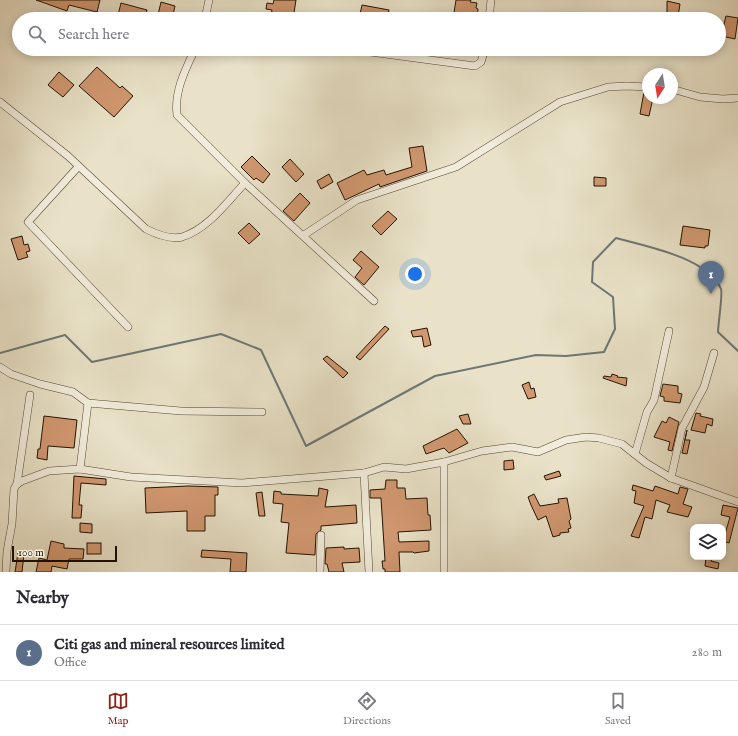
<!DOCTYPE html>
<html lang="en">
<head>
<meta charset="utf-8">
<style>
  body { margin:0; font-family:"IM FELL English",serif; background:#f2f2f3; color:#2b2b33 }
  .controls { position:absolute; right:12px; bottom:12px; display:grid; overflow:hidden; border-radius:8px; box-shadow:0 2px 10px #0003 }
  .controls button { width:36px; height:36px; display:grid; place-items:center; padding:0; border:0; border-bottom:1px solid #e1e1e2; background:#fff; color:#2b2b33; font:20px sans-serif }
  .compass { position:absolute; left:642px; top:68px; width:36px; height:36px; border-radius:50%; background:#fff; box-shadow:0 2px 10px #0003; rotate:192deg }
  .scale { position:absolute; left:12px; bottom:10px; width:105px; box-sizing:border-box; padding-left:4px; border:2px solid #231200; border-top:0; font-size:11px; line-height:14px; white-space:nowrap; color:#231200; -webkit-text-stroke:3px #f1ecdb; paint-order:stroke }
  .you { position:absolute; left:415px; top:274px; width:14px; height:14px; margin:-10px; border:3px solid #fff; border-radius:50%; background:#1a73e8; box-shadow:0 0 0 6px #1a73e833 }
  .badge { display:grid; place-items:center; width:26px; height:26px; border-radius:50%; background:#8f2418; color:#fff; font-size:13px; font-weight:700 }
  .pin { position:absolute; translate:-50% -33px; filter:drop-shadow(0 1px 2px #0008) }
  .pin::after { content:''; position:absolute; top:21px; width:14px; height:12px; background:inherit; clip-path:polygon(0 0,100% 0,50% 100%) }
  .list { margin:0; padding:0; list-style:none }
  h2 { display:flex; justify-content:space-between; align-items:center; height:52px; margin:0; padding:0 16px; font-size:17px }
  h2 small { font-size:13px; font-weight:400; color:#7c7c81 }
  .list li { display:grid; grid-template-columns:26px 1fr auto; gap:12px; align-items:center; box-sizing:border-box; height:56px; padding:0 16px; border-top:1px solid #e1e1e2 }
  .list b { display:block; font-size:15px; white-space:nowrap }
  .list p { margin:0; font-size:13px; white-space:nowrap; color:#7c7c81 }
  .list em { font-size:13px; font-style:normal; color:#7c7c81 }
  .icon { flex:none; width:22px; height:22px; fill:none; stroke:currentColor; stroke-width:2; stroke-linecap:round; stroke-linejoin:round }
  .map { position:relative; flex:none; width:738px; height:572px; overflow:hidden }
  .search { position:absolute; background:#fff; box-shadow:0 2px 10px #0003; left:12px; right:12px; top:12px; height:44px; display:flex; align-items:center; gap:10px; box-sizing:border-box; padding:0 14px; border-radius:22px; color:#7c7c81; font-size:15px }
  .sheet { height:108px; background:#fff }
  nav { display:flex; justify-content:space-around; align-items:center; box-sizing:border-box; height:56px; border-top:1px solid #e1e1e2; background:#fff; font-size:11px; color:#7c7c81 }
  nav a { display:grid; justify-items:center; gap:2px }
  nav .on { color:#8f2418 }
  .map>svg:first-child { display:block }
  .lines { fill:none; stroke-linecap:round; stroke-linejoin:round }
  .stream { stroke:#6d7774; stroke-width:2 }
  .building { fill:#d19870; stroke:#231200 }
  .street-casing { stroke:#544632; stroke-width:8 }
  .street { stroke:#f1ecdb; stroke-width:7 }
</style>
</head>
<body>
<div class="map">
<svg width="738" height="572" viewBox="0 0 738 572">
  <rect width="100%" height="100%" fill="#e9e2c8"/>
  <filter id="stains"><feTurbulence type="fractalNoise" baseFrequency=".005" numOctaves="4"/><feColorMatrix values="0 0 0 0 .2 0 0 0 0 .09 0 0 0 0 .02 0 0 0 .5 -.17"/></filter>
  <radialGradient id="worn" r=".72"><stop offset=".6" stop-color="#630" stop-opacity="0"/><stop offset="1" stop-color="#630" stop-opacity=".3"/></radialGradient>
  <g class="lines">
    <path class="stream" d="M 0,353 L 65,335 L 92,362 L 221,334 L 261,350 L 306,446 L 435,376 L 536,355 L 566,356 L 604,352 L 615,329 L 613,297 L 592,282 L 593,262 L 616,238 C 646,246 708,258 721,289 C 723,293 718,325 718,332 L 738,351"/>
  </g>
  <g class="building">
    <path d="M 36,0 L 100,0 L 97,12 L 69,5 L 67,11 Z"/>
    <path d="M 274,0 L 296,0 L 293,19 L 271,16 L 272,10 L 266,9 L 267,3 L 273,4 Z"/>
    <path d="M 456,0 L 471,0 L 470,2 L 477,3 L 476,8 L 478,9 L 477,19 L 453,19 Z"/>
    <path d="M 667,1 L 680,4 L 678,17 L 670,16 L 670,19 L 652,19 L 652,13 L 667,15 Z"/>
    <path d="M 161,2 L 175,6 L 172,19 L 157,19 Z"/>
    <path d="M 121,3 L 147,10 L 145,19 L 117,19 Z"/>
    <path d="M 362,5 L 389,10 L 387,19 L 359,19 Z"/>
    <path d="M 726,16 L 738,18 L 735,39 L 721,36 Z"/>
    <path d="M 97,67 L 120,88 L 122,86 L 133,96 L 114,117 L 79,86 Z"/>
    <path d="M 59,72 L 74,85 L 63,97 L 48,85 Z"/>
    <path d="M 644,92 L 648,92 L 648,98 L 653,98 L 649,116 L 640,114 Z"/>
    <path d="M 423,146 L 427,171 L 380,187 L 379,184 L 345,200 L 337,183 L 364,170 L 367,175 L 384,170 L 386,175 L 412,167 L 409,148 Z"/>
    <path d="M 252,156 L 270,174 L 263,183 L 256,178 L 254,180 L 241,167 Z"/>
    <path d="M 290,159 L 304,174 L 296,182 L 282,167 Z"/>
    <path d="M 329,174 L 333,182 L 321,189 L 317,181 Z"/>
    <path d="M 594,177 L 606,178 L 606,186 L 594,186 Z"/>
    <path d="M 300,193 L 310,203 L 294,221 L 283,211 Z"/>
    <path d="M 388,211 L 397,219 L 381,235 L 372,226 Z"/>
    <path d="M 249,223 L 260,234 L 249,244 L 238,233 Z"/>
    <path d="M 683,226 L 710,230 L 708,246 L 705,246 L 705,248 L 680,245 Z"/>
    <path d="M 22,236 L 24,245 L 28,244 L 30,251 L 26,252 L 28,257 L 18,260 L 11,239 Z"/>
    <path d="M 361,251 L 379,267 L 364,285 L 355,277 L 362,268 L 353,260 Z"/>
    <path d="M 385,326 L 389,329 L 360,360 L 356,357 Z"/>
    <path d="M 427,328 L 431,345 L 424,347 L 422,336 L 413,337 L 411,331 Z"/>
    <path d="M 327,356 L 348,373 L 343,378 L 323,359 Z"/>
    <path d="M 612,374 L 618,376 L 617,377 L 627,378 L 626,386 L 603,378 L 604,376 L 611,377 Z"/>
    <path d="M 529,382 L 531,389 L 534,388 L 536,397 L 528,399 L 522,385 Z"/>
    <path d="M 663,384 L 678,386 L 678,393 L 682,394 L 680,403 L 664,401 L 664,397 L 660,396 Z"/>
    <path d="M 696,413 L 701,414 L 700,416 L 713,419 L 712,426 L 707,424 L 705,433 L 691,430 Z"/>
    <path d="M 468,414 L 471,424 L 463,424 L 459,416 Z"/>
    <path d="M 44,416 L 77,420 L 74,448 L 48,446 L 47,460 L 37,458 L 38,449 L 40,449 Z"/>
    <path d="M 669,417 L 679,422 L 672,451 L 668,450 L 670,442 L 654,437 L 662,421 L 666,423 Z"/>
    <path d="M 457,429 L 468,443 L 449,453 L 444,448 L 426,454 L 423,446 Z"/>
    <path d="M 687,430 L 685,440 L 690,440 L 687,454 L 682,453 Z"/>
    <path d="M 513,460 L 514,469 L 504,470 L 504,461 Z"/>
    <path d="M 559,471 L 561,476 L 546,480 L 544,476 Z"/>
    <path d="M 74,476 L 106,479 L 106,485 L 81,483 L 79,505 L 82,505 L 81,518 L 72,518 Z"/>
    <path d="M 386,480 L 397,480 L 397,488 L 405,488 L 406,499 L 427,498 L 428,515 L 430,515 L 431,530 L 398,532 L 399,542 L 429,541 L 429,551 L 414,553 L 413,552 L 399,552 L 400,572 L 385,572 L 385,569 L 383,569 L 382,561 L 385,561 L 381,498 L 370,498 L 370,490 L 385,489 Z"/>
    <path d="M 633,485 L 653,491 L 655,486 L 678,494 L 680,487 L 688,489 L 683,504 L 692,507 L 688,517 L 667,512 L 670,505 L 656,500 L 652,519 L 645,517 L 639,538 L 631,536 L 644,506 L 634,503 L 636,491 L 632,490 Z"/>
    <path d="M 188,486 L 218,487 L 218,495 L 215,495 L 215,516 L 205,516 L 205,531 L 187,531 L 187,511 L 146,513 L 145,488 Z"/>
    <path d="M 319,488 L 328,490 L 325,507 L 356,505 L 357,523 L 321,526 L 321,530 L 316,534 L 315,555 L 286,553 L 289,523 L 281,522 L 283,504 L 273,503 L 274,491 L 281,492 L 281,494 L 318,496 Z"/>
    <path d="M 262,492 L 265,516 L 259,516 L 256,493 Z"/>
    <path d="M 534,494 L 540,506 L 559,503 L 558,499 L 567,498 L 571,519 L 569,521 L 571,528 L 568,529 L 569,532 L 560,533 L 560,535 L 553,537 L 546,516 L 538,520 L 531,505 L 528,497 Z"/>
    <path d="M 723,505 L 738,508 L 729,543 L 723,541 L 730,517 L 721,515 Z"/>
    <path d="M 80,523 L 92,524 L 92,533 L 80,532 Z"/>
    <path d="M 51,541 L 64,544 L 64,548 L 84,549 L 83,559 L 69,559 L 67,569 L 52,566 L 51,572 L 36,572 L 39,558 L 47,560 Z"/>
    <rect x="87" y="543" width="14" height="11"/>
    <path d="M 344,547 L 344,549 L 359,548 L 360,562 L 342,563 L 344,572 L 329,572 L 327,564 L 325,564 L 326,548 Z"/>
    <path d="M 202,550 L 247,553 L 246,572 L 230,572 L 231,559 L 201,557 Z"/>
    <path d="M 18,553 L 24,554 L 22,572 L 15,572 Z"/>
    <path d="M 706,557 L 712,557 L 711,561 L 719,563 L 718,569 L 705,566 Z"/>
  </g>
  <g class="lines">
    <defs>
      <g id="street">
        <path d="M 205,19 L 209,0"/>
        <path d="M 489,19 L 491,0"/>
        <path d="M 195,49 C 185,70 174,92 177,115 L 245,183 L 374,301"/>
        <path d="M 348,49 L 475,66 L 481,62 L 485,49"/>
        <path d="M 672,89 L 700,97 L 723,99 L 738,98"/>
        <path d="M 0,102 L 68,156 L 146,229 C 156,234 170,240 182,237 C 208,229 227,202 245,183"/>
        <path d="M 78,167 L 28,222 L 128,327"/>
        <path d="M 304,235 L 357,200 L 456,167 L 560,102 L 608,87 L 627,86 L 648,87"/>
        <path d="M 0,367 L 11,374 L 40,384 L 73,392 L 88,403 L 181,411 L 262,412"/>
        <path d="M 635,454 L 647,412 L 654,400 L 669,331"/>
        <path d="M 444,462 L 444,572"/>
        <path d="M 80,469 L 88,403"/>
        <path d="M 364,473 L 369,572"/>
        <path d="M 671,478 L 682,428 L 704,387 L 714,353"/>
        <path d="M 17,484 L 30,395"/>
        <path d="M 6,572 L 7,551 L 12,524 L 14,489 L 17,484 L 22,481 L 49,471 L 80,469 L 131,477 L 242,483 L 364,473 L 384,467 L 406,469 L 444,462 L 482,451 L 512,447 L 538,452 L 566,440 L 586,437 L 599,438 L 622,444 L 646,463 L 671,478 L 738,502"/>
        <path d="M 320,572 L 321,535"/>
      </g>
    </defs>
    <use href="#street" class="street-casing"/>
    <use href="#street" class="street"/>
  </g>
  <rect width="100%" height="100%" filter="url(#stains)"/>
  <rect width="100%" height="100%" fill="url(#worn)"/>
</svg>
<div class="controls">
<button><svg class="icon" aria-label="layers" viewBox="0 0 24 24"><path d="M12 4l9 5-9 5-9-5zM3 14l9 5 9-5"/></svg></button>
</div>
<svg class="compass" viewBox="-18 -18 36 36"><path d="M0-13l5 13h-10z" fill="#e53935"/><path d="M0 13l5-13h-10z" fill="#7c7c81"/></svg>
<div class="scale">100 m</div>
<div class="you"></div>
<div class="pin badge" style="left:711px;top:294px;background:#5c6f8a">1</div>
<div class="search"><svg class="icon" aria-label="search" viewBox="0 0 24 24"><circle cx="10" cy="10" r="6"/><path d="M15 15l6 6"/></svg>Search here</div>
</div>
<section class="sheet">
<h2>Nearby<small></small></h2>
<ul class="list">
<li><span class="badge" style="background:#5c6f8a">1</span><div><b>Citi gas and mineral resources limited</b><p>Office</p></div><em>280 m</em></li>
</ul>
</section>
<nav>
<a class="on"><svg class="icon" aria-label="map" viewBox="0 0 24 24"><path d="M3 6l6-2 6 2 6-2v14l-6 2-6-2-6 2zM9 4v14M15 6v14"/></svg>Map</a>
<a><svg class="icon" aria-label="directions" viewBox="0 0 24 24"><path d="M12 3l9 9-9 9-9-9zM9 14v-3h6M13 9l2 2-2 2"/></svg>Directions</a>
<a><svg class="icon" aria-label="saved" viewBox="0 0 24 24"><path d="M7 4h10v16l-5-4-5 4z"/></svg>Saved</a>
</nav>
</body>
</html>
